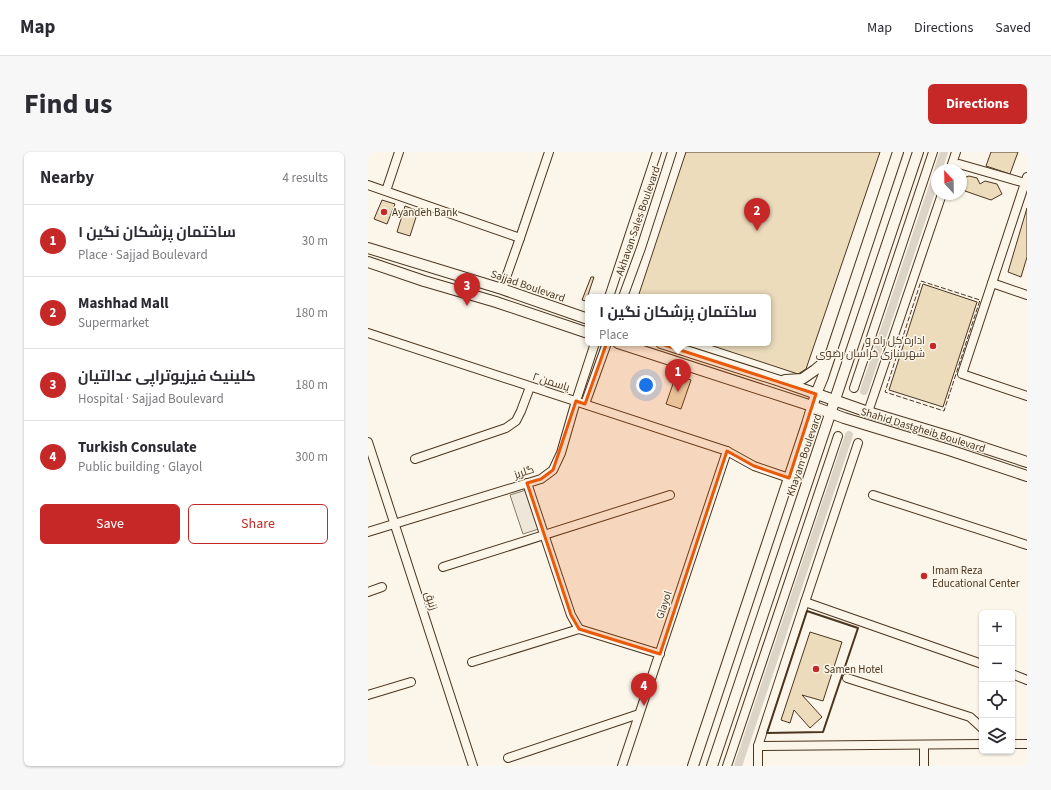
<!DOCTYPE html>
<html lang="en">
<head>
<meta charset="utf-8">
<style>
  body { margin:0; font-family:"Source Sans 3",Cairo,sans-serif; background:#f7f7f7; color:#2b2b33 }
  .controls { position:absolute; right:12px; bottom:12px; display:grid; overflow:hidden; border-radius:6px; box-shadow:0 1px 3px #0004 }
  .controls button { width:36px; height:36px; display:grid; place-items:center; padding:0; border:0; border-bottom:1px solid #e1e1e2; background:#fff; color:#2b2b33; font:20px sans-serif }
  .compass { position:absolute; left:563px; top:12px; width:36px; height:36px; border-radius:50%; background:#fff; box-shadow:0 1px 3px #0004; rotate:338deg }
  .you { position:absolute; left:278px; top:233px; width:14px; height:14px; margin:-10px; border:3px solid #fff; border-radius:50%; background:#1a73e8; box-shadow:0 0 0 6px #1a73e833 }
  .badge { display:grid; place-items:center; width:26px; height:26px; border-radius:50%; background:#c62828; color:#fff; font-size:13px; font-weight:700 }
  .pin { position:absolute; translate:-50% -33px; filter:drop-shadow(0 1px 2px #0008) }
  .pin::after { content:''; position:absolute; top:21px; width:14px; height:12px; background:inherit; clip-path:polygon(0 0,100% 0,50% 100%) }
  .popup { position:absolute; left:217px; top:142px; width:186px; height:52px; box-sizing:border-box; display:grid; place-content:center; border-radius:6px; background:#fff; filter:drop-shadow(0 1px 3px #0005); font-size:13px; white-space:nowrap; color:#7c7c81 }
  .popup b { font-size:15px; color:#2b2b33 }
  .popup::after { content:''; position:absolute; left:50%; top:100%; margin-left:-8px; border:8px solid transparent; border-top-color:#fff }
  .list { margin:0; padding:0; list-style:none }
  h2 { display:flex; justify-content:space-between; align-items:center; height:52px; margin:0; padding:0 16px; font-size:17px }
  h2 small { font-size:13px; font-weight:400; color:#7c7c81 }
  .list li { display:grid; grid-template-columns:26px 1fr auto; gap:12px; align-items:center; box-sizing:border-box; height:72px; padding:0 16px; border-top:1px solid #e1e1e2 }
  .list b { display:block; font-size:15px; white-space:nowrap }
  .list p { margin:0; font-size:13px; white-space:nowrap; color:#7c7c81 }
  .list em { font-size:13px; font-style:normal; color:#7c7c81 }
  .actions { display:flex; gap:8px; padding:12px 16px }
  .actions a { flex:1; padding:9px 0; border:1px solid #c62828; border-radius:6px; text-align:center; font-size:14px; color:#c62828 }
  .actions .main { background:#c62828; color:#fff }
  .icon { flex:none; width:22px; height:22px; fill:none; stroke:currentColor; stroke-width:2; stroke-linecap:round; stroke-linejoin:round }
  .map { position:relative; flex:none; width:659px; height:614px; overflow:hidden; border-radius:6px }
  header { display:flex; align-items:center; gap:24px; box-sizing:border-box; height:56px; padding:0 20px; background:#fff; border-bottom:1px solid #e1e1e2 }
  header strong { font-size:19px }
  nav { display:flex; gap:22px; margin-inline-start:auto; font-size:14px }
  .intro { display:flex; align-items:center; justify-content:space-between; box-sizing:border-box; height:96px; padding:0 24px }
  h1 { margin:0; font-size:28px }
  .button { padding:10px 18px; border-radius:6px; background:#c62828; color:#fff; font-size:14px; font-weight:700 }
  main { display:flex; gap:24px; padding:0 24px }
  aside { flex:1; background:#fff; border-radius:6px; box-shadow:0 1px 3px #0004 }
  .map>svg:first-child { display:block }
  .green { fill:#ede6d9; stroke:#887966 }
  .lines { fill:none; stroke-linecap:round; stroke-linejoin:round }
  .canal { stroke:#dcd4c6; stroke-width:8 }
  .building { fill:#ecdcbc; stroke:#4a3520 }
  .minor-casing { stroke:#4a3520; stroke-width:10 }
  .major-casing { stroke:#4a3520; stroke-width:12 }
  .minor { stroke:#fbf6e9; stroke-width:8 }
  .major { stroke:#fbf6e9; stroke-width:10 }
  .fence { stroke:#4a3520; stroke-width:1; stroke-dasharray:5 2; stroke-linecap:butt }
  .wall { stroke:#4a3520; stroke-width:2 }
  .marked { fill:#e8590c; fill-opacity:0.2; stroke:#e8590c; stroke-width:3; stroke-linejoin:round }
  .poi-dot { fill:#c62828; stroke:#fbf6e9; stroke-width:1.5 }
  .labels { text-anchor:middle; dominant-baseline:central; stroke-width:3; stroke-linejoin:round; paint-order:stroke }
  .poi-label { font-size:11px; fill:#4a3520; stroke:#fbf6e9; text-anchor:start }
  .street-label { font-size:11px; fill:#4a3520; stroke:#fbf6e9 }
</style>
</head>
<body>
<header>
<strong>Map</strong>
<nav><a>Map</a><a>Directions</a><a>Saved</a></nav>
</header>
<div class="intro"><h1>Find us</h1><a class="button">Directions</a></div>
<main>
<aside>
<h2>Nearby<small>4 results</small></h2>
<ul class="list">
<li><span class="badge">1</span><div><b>ساختمان پزشکان نگین ۱</b><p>Place · Sajjad Boulevard</p></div><em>30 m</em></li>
<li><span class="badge">2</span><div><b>Mashhad Mall</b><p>Supermarket</p></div><em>180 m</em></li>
<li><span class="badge">3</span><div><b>کلینیک فیزیوتراپی عدالتیان</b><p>Hospital · Sajjad Boulevard</p></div><em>180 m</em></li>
<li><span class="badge">4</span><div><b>Turkish Consulate</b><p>Public building · Glayol</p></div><em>300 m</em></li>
</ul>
<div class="actions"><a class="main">Save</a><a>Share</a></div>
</aside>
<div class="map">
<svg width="659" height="614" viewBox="0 0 659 614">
  <rect width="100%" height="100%" fill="#fbf6e9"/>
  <path class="green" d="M 161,337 L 174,376 L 155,382 L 142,343 Z"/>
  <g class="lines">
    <g class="canal">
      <path d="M 570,18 L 576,0"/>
      <path d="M 496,239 L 569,22"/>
      <path d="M 370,614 L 481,283"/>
    </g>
  </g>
  <g class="building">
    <path d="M 318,0 L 512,0 L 438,217 L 430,222 L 336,191 L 400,191 L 400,145 L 270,145 Z"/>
    <path d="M 623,0 L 650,0 L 642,22 L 618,14 Z"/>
    <path d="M 601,24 L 609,26 L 612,32 L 617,29 L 629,32 L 634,42 L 623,48 L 597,39 L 593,32 L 593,27 Z"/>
    <path d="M 14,48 L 27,52 L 19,72 L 6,67 Z"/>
    <path d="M 37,54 L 50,59 L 42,84 L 29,80 Z"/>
    <path d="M 659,56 L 659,105 L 653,125 L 640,120 Z"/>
    <path d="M 223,125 L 226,125 L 218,149 L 214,148 Z"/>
    <path d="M 555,132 L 609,150 L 575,255 L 521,238 Z"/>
    <path d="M 308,223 L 323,228 L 313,257 L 298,252 Z"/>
    <path d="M 442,480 L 474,490 L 455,549 L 434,543 L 454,565 L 442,576 L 426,558 L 422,571 L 413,568 Z"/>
  </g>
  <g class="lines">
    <defs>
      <g id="minor">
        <path d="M 591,12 L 657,31"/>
        <path d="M 582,18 L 588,0"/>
        <path d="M 659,25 L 594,222 L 659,244"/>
        <path d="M 0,33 L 152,86"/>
        <path d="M 18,39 L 31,0"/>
        <path d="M 624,131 L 659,143"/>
        <path d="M 134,137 L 152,86 L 181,0"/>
        <path d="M 241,145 L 289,0"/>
        <path d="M 255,145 L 273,96 L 304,0"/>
        <path d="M 0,181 L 359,299 L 386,314 L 421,326"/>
        <path d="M 486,236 L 565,0"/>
        <path d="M 217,252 L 239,191"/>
        <path d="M 500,260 L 574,42"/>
        <path d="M 0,290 L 105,614"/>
        <path d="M 47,307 L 138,276 L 148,269 L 153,259 L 162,235"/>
        <path d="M 159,331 L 203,463 L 211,477"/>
        <path d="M 505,343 L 659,393"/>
        <path d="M 0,380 L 173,327 L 185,318 L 193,301 L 208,249 L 227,191"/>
        <path d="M 75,415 L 302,343"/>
        <path d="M 0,440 L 14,435"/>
        <path d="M 437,450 L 614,512"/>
        <path d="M 211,477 L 292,502"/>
        <path d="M 104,510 L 211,477"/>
        <path d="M 644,522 L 659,528"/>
        <path d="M 479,526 L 602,565 L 614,576"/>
        <path d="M 0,543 L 43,530"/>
        <path d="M 644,592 L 659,592"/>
        <path d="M 556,593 L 556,614"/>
        <path d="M 390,594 L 614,592"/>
        <path d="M 140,606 L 271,562"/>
        <path d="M 254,614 L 359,299"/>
        <path d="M 359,614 L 470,284"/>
        <path d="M 390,614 L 390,594 L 437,450 L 490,291"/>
      </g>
      <g id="major">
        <path d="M 0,96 L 134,137 L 220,167"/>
        <path d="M 0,110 L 56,129 L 128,150 L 220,181"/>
        <path d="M 250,191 L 444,254 L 476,266 L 581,298 L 659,324"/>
        <path d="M 293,191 L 412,229 L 500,260 L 583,285 L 659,310"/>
        <path d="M 417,228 L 434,227 L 447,218 L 460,207"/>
        <path d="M 325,614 L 439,272 L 448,242 L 455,225 L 530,0"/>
        <path d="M 344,614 L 550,0"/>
      </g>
    </defs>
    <use href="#minor" class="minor-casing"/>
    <use href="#major" class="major-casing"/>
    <use href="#minor" class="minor"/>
    <use href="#major" class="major"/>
    <path class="fence" d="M 553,129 L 612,148 L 576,259 L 517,240 Z"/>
    <path class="wall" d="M 439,459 L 490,476 L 455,580 L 399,581 Z"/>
  </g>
  <path class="marked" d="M 244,176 L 448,242 L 421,326 L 386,314 L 359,299 L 292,502 L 211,477 L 203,463 L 159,331 L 173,327 L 185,318 L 208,249 L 217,252 Z"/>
  <g class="poi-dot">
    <circle cx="16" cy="60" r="4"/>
    <circle cx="565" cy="194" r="4"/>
    <circle cx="556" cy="424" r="4"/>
    <circle cx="448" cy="517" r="4"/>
  </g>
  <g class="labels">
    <g class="poi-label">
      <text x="24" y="60">Ayandeh Bank</text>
      <text x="557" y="188" text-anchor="end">اداره کل راه و<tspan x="557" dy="13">شهرسازی خراسان رضوی</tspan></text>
      <text x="564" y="418">Imam Reza<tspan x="564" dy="13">Educational Center</tspan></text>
      <text x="456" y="517">Samen Hotel</text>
    </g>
    <g class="street-label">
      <text transform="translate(270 69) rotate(-71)">Akhavan Sales Boulevard</text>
      <text transform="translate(160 134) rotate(19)">Sajjad Boulevard</text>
      <text transform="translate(183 230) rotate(18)">یاسمن ۲</text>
      <text transform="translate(555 278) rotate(17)">Shahid Dastgheib Boulevard</text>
      <text transform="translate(436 303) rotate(-71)">Khayam Boulevard</text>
      <text transform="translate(156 320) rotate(-18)">گلریز</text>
      <text transform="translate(63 449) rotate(72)">زنبق</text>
      <text transform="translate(296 453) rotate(-72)">Glayol</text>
    </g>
  </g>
</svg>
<div class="controls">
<button>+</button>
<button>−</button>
<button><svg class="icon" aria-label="locate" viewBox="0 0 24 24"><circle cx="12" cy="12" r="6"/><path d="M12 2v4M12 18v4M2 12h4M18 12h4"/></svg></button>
<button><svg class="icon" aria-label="layers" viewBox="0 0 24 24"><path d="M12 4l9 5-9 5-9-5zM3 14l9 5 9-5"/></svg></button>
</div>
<svg class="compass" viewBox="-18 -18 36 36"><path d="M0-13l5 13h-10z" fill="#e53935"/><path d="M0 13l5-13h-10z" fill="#7c7c81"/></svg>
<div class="you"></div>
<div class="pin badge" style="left:310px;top:240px">1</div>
<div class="popup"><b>ساختمان پزشکان نگین ۱</b>Place</div>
<div class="pin badge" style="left:389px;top:79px">2</div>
<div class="pin badge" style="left:99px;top:154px">3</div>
<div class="pin badge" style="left:276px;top:554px">4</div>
</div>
</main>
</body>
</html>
